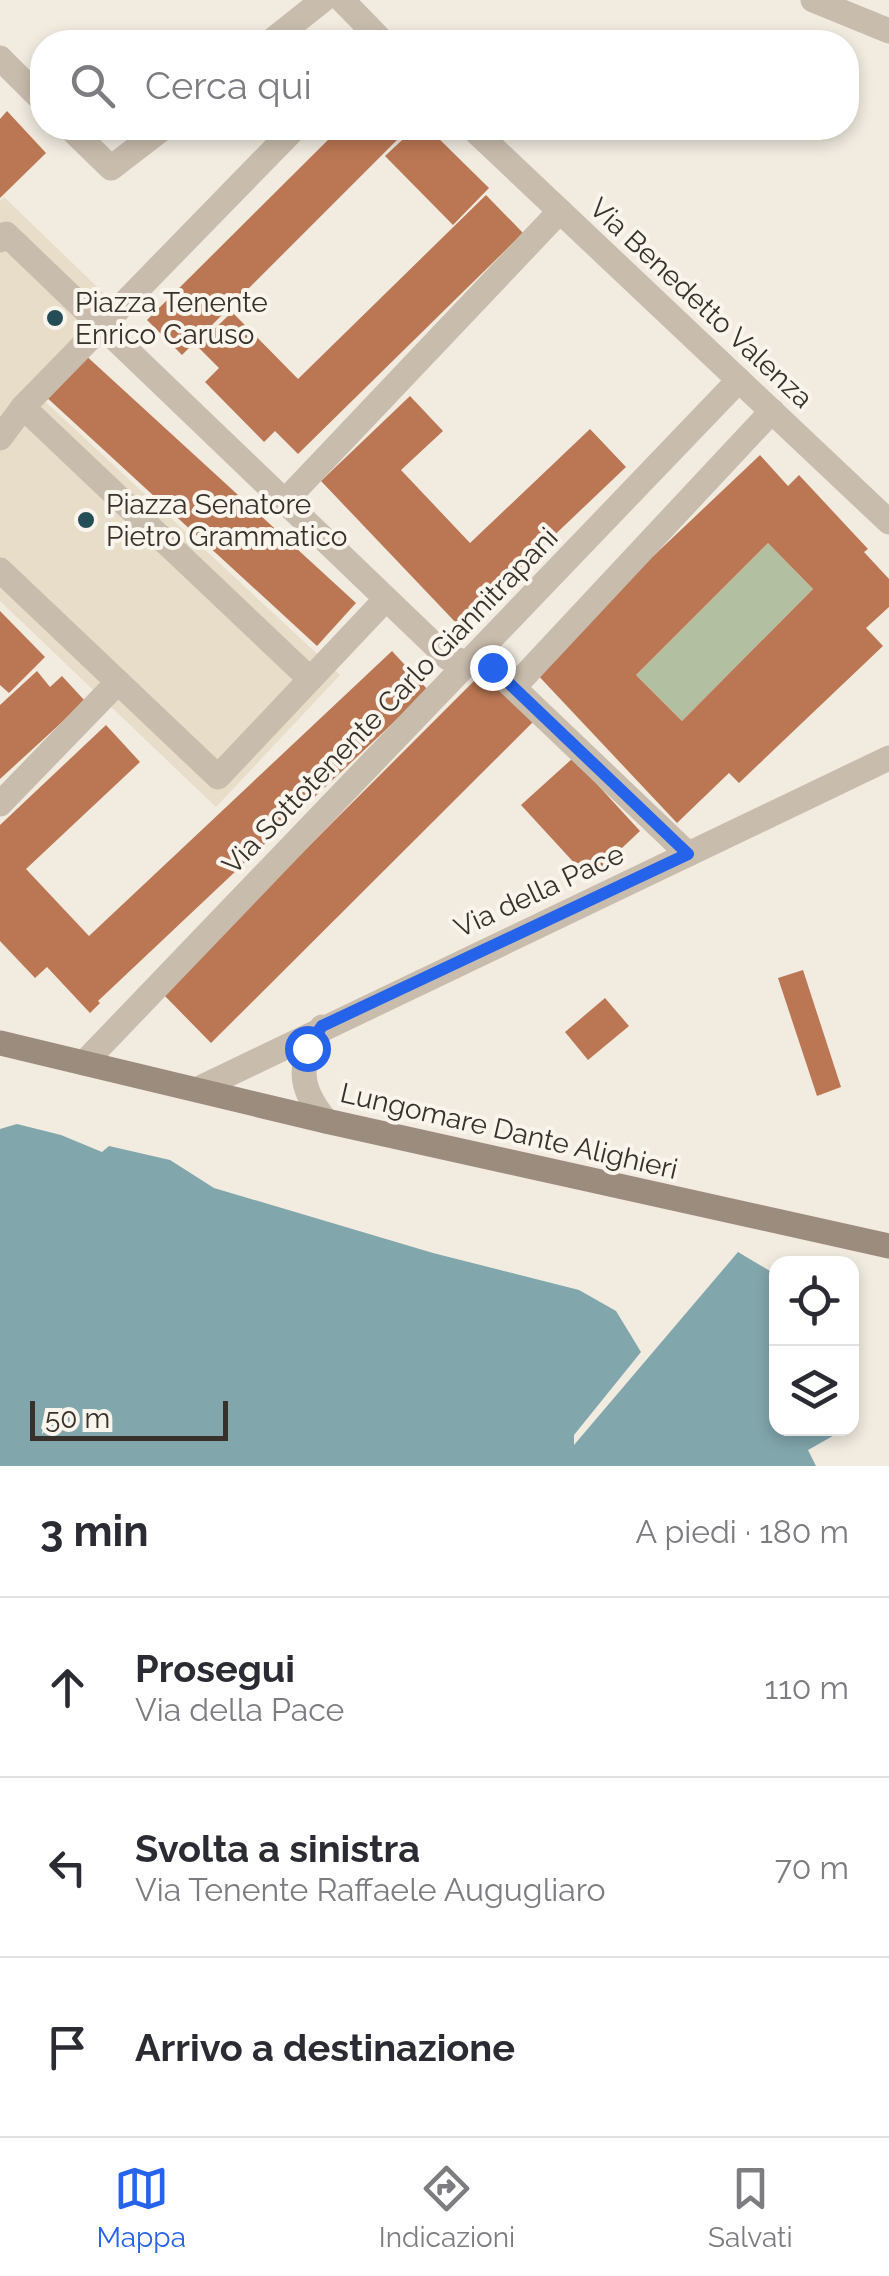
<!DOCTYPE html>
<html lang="it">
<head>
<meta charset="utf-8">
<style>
  body { margin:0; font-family:Raleway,sans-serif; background:#f7f7f7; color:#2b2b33 }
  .controls { position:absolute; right:30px; bottom:30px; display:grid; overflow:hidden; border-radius:20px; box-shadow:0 5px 15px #0003 }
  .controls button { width:90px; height:90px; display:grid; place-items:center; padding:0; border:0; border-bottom:2px solid #e1e1e2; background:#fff; color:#2b2b33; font:50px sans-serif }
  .scale { position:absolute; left:30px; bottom:25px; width:198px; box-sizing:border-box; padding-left:10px; border:5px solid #37302b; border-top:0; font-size:28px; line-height:35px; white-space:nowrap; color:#37302b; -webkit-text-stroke:8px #f9f4ec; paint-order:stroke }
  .stop { position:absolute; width:30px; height:30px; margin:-22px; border:8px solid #2563eb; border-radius:50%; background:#fff }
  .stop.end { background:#2563eb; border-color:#fff; box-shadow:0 2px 10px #0008 }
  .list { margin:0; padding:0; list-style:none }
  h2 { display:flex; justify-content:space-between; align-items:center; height:130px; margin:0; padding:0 40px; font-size:42px }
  h2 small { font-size:32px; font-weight:400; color:#7c7c81 }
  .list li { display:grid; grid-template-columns:65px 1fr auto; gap:30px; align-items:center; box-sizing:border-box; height:180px; padding:0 40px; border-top:2px solid #e1e1e2 }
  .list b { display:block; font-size:38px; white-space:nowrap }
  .list p { margin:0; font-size:32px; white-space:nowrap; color:#7c7c81 }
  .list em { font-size:32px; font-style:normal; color:#7c7c81 }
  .icon { flex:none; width:55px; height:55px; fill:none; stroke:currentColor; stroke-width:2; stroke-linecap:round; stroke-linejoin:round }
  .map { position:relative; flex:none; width:889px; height:1466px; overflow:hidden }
  .search { position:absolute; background:#fff; box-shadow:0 5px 15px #0003; left:30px; right:30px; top:30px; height:110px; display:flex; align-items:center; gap:25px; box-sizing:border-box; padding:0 35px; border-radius:40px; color:#7c7c81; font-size:38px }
  .sheet { height:670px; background:#fff }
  nav { display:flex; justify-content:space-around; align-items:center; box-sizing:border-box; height:140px; border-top:2px solid #e1e1e2; background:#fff; font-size:28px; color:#7c7c81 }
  nav a { display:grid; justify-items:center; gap:5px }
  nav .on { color:#2563eb }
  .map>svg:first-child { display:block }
  .green { fill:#b2bfa1 }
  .plaza { fill:#e8ddc9 }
  .water { fill:#81a6ac }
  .building { fill:#bb7754; fill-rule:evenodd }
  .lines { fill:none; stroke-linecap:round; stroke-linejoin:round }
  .minor { stroke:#c8bcad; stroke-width:25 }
  .secondary { stroke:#9c8c7e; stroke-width:25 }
  .route { stroke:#2563eb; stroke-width:12 }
  .poi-dot { fill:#244d55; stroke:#f9f4ec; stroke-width:4 }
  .labels { text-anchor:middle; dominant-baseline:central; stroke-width:8; stroke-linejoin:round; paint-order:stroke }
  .poi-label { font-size:28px; fill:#37302b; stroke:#f9f4ec; text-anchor:start }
  .street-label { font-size:28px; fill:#37302b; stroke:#f9f4ec }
</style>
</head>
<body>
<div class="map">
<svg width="889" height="1466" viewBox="0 0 889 1466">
  <rect width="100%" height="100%" fill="#f1ebe0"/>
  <path class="green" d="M 768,543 L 813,589 L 682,721 L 636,675 Z"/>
  <path class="plaza" d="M 4,197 L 120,309 L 37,394 L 340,675 L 216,807 L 0,601 L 0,201 Z"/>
  <path class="water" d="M 17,1124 L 61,1135 L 102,1152 L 109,1146 L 170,1160 L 214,1188 L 433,1253 L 579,1290 L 616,1311 L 641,1352 L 574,1435 L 574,1445 L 738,1252 L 770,1271 L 776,1282 L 776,1428 L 845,1429 L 808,1450 L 816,1466 L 0,1466 L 0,1129 Z"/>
  <g class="building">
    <path d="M 7,111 L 46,153 L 0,198 L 0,119 Z"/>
    <path d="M 340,128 L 409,128 L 182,355 L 147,320 Z"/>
    <path d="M 415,128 L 428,128 L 489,188 L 453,225 L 385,156 Z"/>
    <path d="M 486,195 L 523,233 L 298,454 L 275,431 L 264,442 L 205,382 L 219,368 L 197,346 L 232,312 L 298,379 Z"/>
    <path d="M 82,352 L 356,603 L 317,646 L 43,394 Z"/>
    <path d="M 410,396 L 443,431 L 401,470 L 470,543 L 590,429 L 626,467 L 459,626 L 321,481 Z"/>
    <path d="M 760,455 L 788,486 L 799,475 L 868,549 L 864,552 L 889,579 L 889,607 L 866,628 L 883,646 L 739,783 L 729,773 L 677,823 L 533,670 ZM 768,543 L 813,589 L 682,721 L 636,675 Z"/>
    <path d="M 0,611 L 45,657 L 9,693 L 0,685 Z"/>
    <path d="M 392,651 L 428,690 L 98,1001 L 100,1003 L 90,1013 L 47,967 L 35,978 L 0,941 L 0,825 L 106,725 L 140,762 L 26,869 L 89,936 Z"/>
    <path d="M 37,671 L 50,687 L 62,676 L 85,701 L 0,779 L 0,705 Z"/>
    <path d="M 483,672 L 533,722 L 211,1043 L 162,993 Z"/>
    <path d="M 573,758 L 640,831 L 589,879 L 521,805 Z"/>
    <path d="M 803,970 L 841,1087 L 817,1096 L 778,978 Z"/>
    <path d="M 605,998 L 629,1026 L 588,1060 L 565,1032 Z"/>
  </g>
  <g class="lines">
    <g class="minor">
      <path d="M 342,0 L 383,42"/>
      <path d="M 813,0 L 889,31"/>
      <path d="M 270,42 L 323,0"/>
      <path d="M 0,58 L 42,100"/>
      <path d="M 70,128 L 111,168 L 163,128"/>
      <path d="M 472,128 L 889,522"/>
      <path d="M 0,240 L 6,234 L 448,658 L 492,667 L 688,854"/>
      <path d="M 23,407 L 295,128"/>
      <path d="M 0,438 L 23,407 L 310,679"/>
      <path d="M 284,502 L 560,211"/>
      <path d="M 0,570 L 218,777 L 385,600"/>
      <path d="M 515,686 L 772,411"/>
      <path d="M 0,804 L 118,682"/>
      <path d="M 322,1027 C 297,1064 298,1087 326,1121"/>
      <path d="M 84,1063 L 739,380"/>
      <path d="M 198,1089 L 889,758"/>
    </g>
    <path class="secondary" d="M 0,1043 L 326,1121 L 889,1246"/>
  </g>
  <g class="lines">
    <path class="route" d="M 307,1048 L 322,1026 L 688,854 L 492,667"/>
  </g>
  <g class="poi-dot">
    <circle cx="55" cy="318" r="10"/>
    <circle cx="86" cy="520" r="10"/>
  </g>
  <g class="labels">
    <g class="poi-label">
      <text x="75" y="302">Piazza Tenente<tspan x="75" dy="32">Enrico Caruso</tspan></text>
      <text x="106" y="504">Piazza Senatore<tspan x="106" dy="32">Pietro Grammatico</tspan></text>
    </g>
    <g class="street-label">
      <text transform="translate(701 303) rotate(43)">Via Benedetto Valenza</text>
      <text transform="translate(390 701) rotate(-46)">Via Sottotenente Carlo Giannitrapani</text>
      <text transform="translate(539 891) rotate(-25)">Via della Pace</text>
      <text transform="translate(509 1131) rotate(13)">Lungomare Dante Alighieri</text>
    </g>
  </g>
</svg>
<div class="controls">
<button><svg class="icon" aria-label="locate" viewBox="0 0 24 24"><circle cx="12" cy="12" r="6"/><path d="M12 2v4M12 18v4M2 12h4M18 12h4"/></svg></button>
<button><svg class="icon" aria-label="layers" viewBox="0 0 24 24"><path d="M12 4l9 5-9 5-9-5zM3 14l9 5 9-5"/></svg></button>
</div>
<div class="scale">50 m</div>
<div class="stop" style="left:307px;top:1048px"></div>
<div class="stop end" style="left:492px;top:667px"></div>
<div class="search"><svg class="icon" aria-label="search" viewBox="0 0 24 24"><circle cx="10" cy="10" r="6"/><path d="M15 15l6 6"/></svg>Cerca qui</div>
</div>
<section class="sheet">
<h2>3 min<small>A piedi · 180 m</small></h2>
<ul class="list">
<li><svg class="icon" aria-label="ahead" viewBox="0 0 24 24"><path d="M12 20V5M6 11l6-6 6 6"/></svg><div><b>Prosegui</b><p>Via della Pace</p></div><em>110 m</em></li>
<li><svg class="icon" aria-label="left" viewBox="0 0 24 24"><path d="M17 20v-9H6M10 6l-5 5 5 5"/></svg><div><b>Svolta a sinistra</b><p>Via Tenente Raffaele Augugliaro</p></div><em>70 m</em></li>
<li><svg class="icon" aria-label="arrive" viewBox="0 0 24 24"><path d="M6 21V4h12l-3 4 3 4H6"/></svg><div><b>Arrivo a destinazione</b></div></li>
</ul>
</section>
<nav>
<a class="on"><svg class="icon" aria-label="map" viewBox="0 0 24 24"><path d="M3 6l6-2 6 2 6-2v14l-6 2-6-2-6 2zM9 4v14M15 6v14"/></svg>Mappa</a>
<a><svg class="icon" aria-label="directions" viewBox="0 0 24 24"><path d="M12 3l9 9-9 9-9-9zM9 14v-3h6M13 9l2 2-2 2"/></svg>Indicazioni</a>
<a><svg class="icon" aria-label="saved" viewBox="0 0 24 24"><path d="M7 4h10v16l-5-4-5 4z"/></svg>Salvati</a>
</nav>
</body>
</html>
